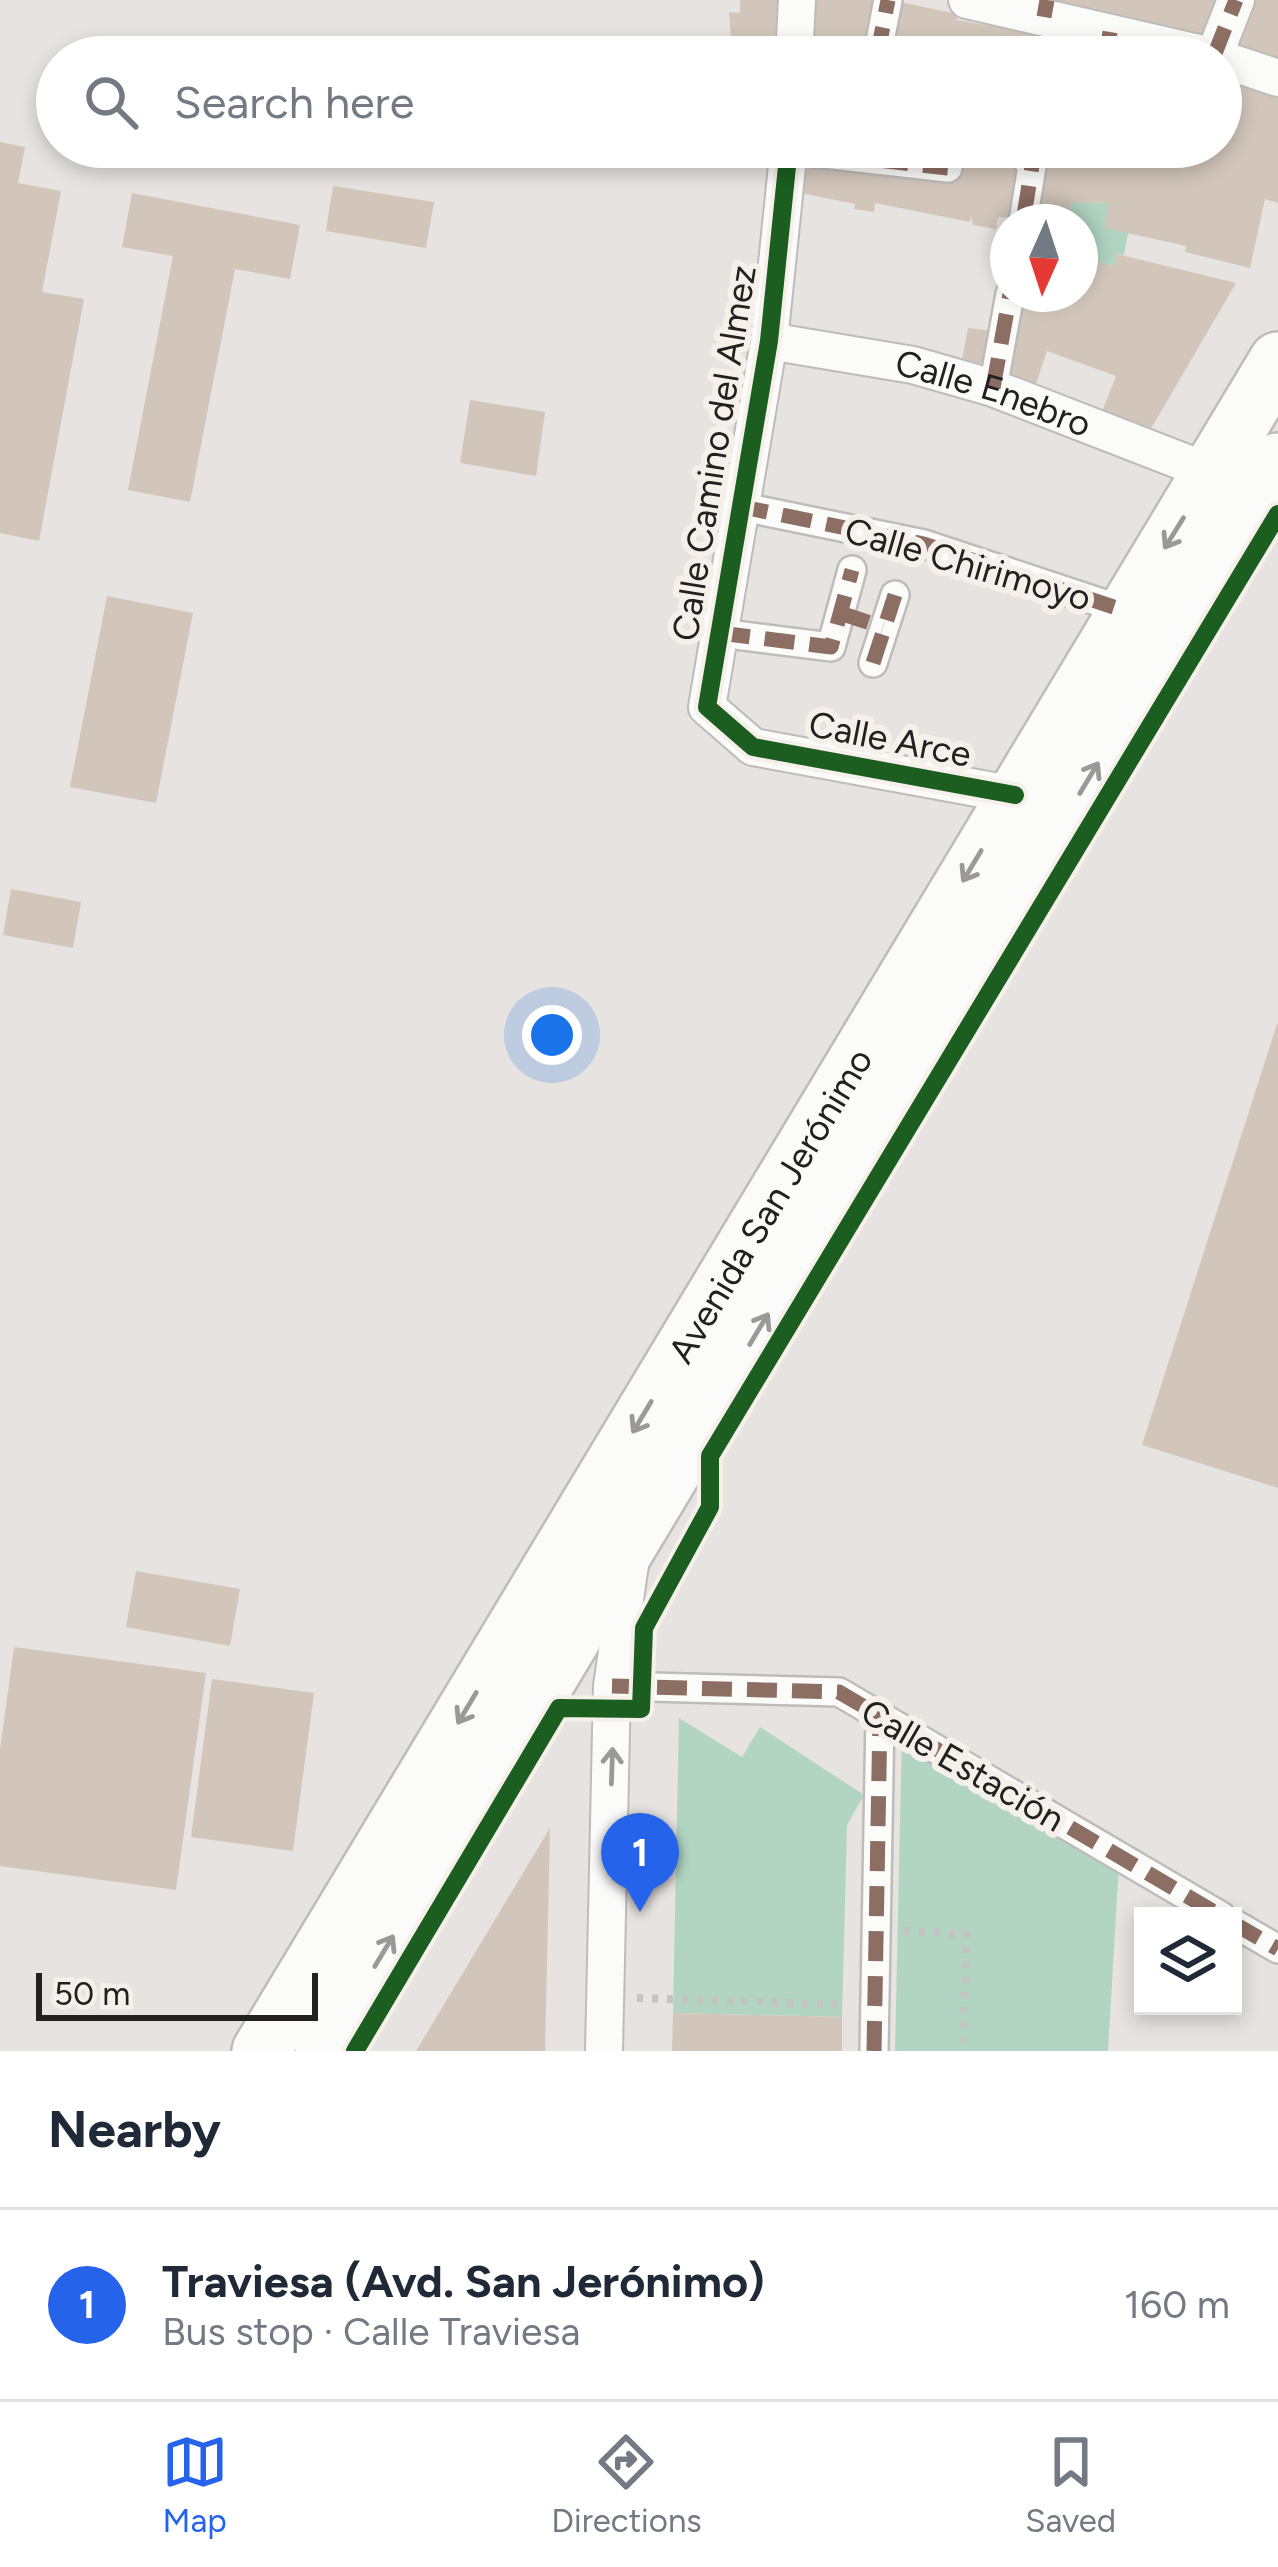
<!DOCTYPE html>
<html lang="en">
<head>
<meta charset="utf-8">
<style>
  body { margin:0; font-family:Figtree,sans-serif; background:#f2f2f3; color:#1f2937 }
  .controls { position:absolute; right:36px; bottom:36px; display:grid; overflow:hidden; border-radius:0px; box-shadow:0 6px 18px #0003 }
  .controls button { width:108px; height:108px; display:grid; place-items:center; padding:0; border:0; border-bottom:3px solid #e0e1e3; background:#fff; color:#1f2937; font:60px sans-serif }
  .compass { position:absolute; left:990px; top:204px; width:108px; height:108px; border-radius:50%; background:#fff; box-shadow:0 6px 18px #0003; rotate:183deg }
  .scale { position:absolute; left:36px; bottom:30px; width:282px; box-sizing:border-box; padding-left:12px; border:6px solid #23211f; border-top:0; font-size:33px; line-height:42px; white-space:nowrap; color:#23211f; -webkit-text-stroke:9px #f6f0eb; paint-order:stroke }
  .you { position:absolute; left:552px; top:1035px; width:42px; height:42px; margin:-30px; border:9px solid #fff; border-radius:50%; background:#1a73e8; box-shadow:0 0 0 18px #1a73e833 }
  .badge { display:grid; place-items:center; width:78px; height:78px; border-radius:50%; background:#2563eb; color:#fff; font-size:39px; font-weight:700 }
  .pin { position:absolute; translate:-50% -99px; filter:drop-shadow(0 3px 6px #0008) }
  .pin::after { content:''; position:absolute; top:63px; width:42px; height:36px; background:inherit; clip-path:polygon(0 0,100% 0,50% 100%) }
  .list { margin:0; padding:0; list-style:none }
  h2 { display:flex; justify-content:space-between; align-items:center; height:156px; margin:0; padding:0 48px; font-size:51px }
  h2 small { font-size:39px; font-weight:400; color:#747a83 }
  .list li { display:grid; grid-template-columns:78px 1fr auto; gap:36px; align-items:center; box-sizing:border-box; height:192px; padding:0 48px; border-top:3px solid #e0e1e3 }
  .list b { display:block; font-size:45px; white-space:nowrap }
  .list p { margin:0; font-size:39px; white-space:nowrap; color:#747a83 }
  .list em { font-size:39px; font-style:normal; color:#747a83 }
  .icon { flex:none; width:66px; height:66px; fill:none; stroke:currentColor; stroke-width:2; stroke-linecap:round; stroke-linejoin:round }
  .map { position:relative; flex:none; width:1278px; height:2051px; overflow:hidden }
  .search { position:absolute; background:#fff; box-shadow:0 6px 18px #0003; left:36px; right:36px; top:36px; height:132px; display:flex; align-items:center; gap:30px; box-sizing:border-box; padding:0 42px; border-radius:66px; color:#747a83; font-size:45px }
  .sheet { height:348px; background:#fff }
  nav { display:flex; justify-content:space-around; align-items:center; box-sizing:border-box; height:168px; border-top:3px solid #e0e1e3; background:#fff; font-size:33px; color:#747a83 }
  nav a { display:grid; justify-items:center; gap:6px }
  nav .on { color:#2563eb }
  .map>svg:first-child { display:block }
  .green { fill:#b1d5c2 }
  .building { fill:#d2c6ba }
  .lines { fill:none; stroke-linecap:round; stroke-linejoin:round }
  .pedestrian-casing { stroke:#bebcba; stroke-width:32 }
  .minor-casing { stroke:#bebcba; stroke-width:40 }
  .primary-casing { stroke:#bebcba; stroke-width:62 }
  .path { stroke:#c4c4c3; stroke-width:8; stroke-dasharray:6 9; stroke-linecap:butt }
  .pedestrian { stroke:#fbfbfa; stroke-width:27 }
  .minor { stroke:#fbfbfa; stroke-width:36 }
  .primary { stroke:#fbfbfa; stroke-width:57 }
  .quiet { stroke:#8d6e63; stroke-width:15; stroke-dasharray:30 15; stroke-linecap:butt }
  .cycleway-casing { stroke:#f6f0eb; stroke-width:26 }
  .cycleway { stroke:#1b5e20; stroke-width:18 }
  .oneway { stroke:#9a9997 }
  .labels { text-anchor:middle; dominant-baseline:central; stroke-width:12; stroke-linejoin:round; paint-order:stroke }
  .street-label { font-size:36px; fill:#23211f; stroke:#f6f0eb }
</style>
</head>
<body>
<div class="map">
<svg width="1278" height="2051" viewBox="0 0 1278 2051">
  <rect width="100%" height="100%" fill="#e6e3e0"/>
  <g class="green">
    <path d="M 1072,202 L 1109,203 L 1128,233 L 1124,255 L 1117,254 L 1114,266 L 1080,257 L 1080,222 L 1067,222 Z"/>
    <path d="M 679,1718 L 742,1757 L 760,1727 L 864,1795 L 847,1825 L 842,2017 L 673,2013 Z"/>
    <path d="M 902,1734 L 1119,1864 L 1108,2051 L 895,2051 Z"/>
  </g>
  <g class="building">
    <path d="M 740,0 L 781,0 L 781,57 L 715,57 L 716,39 L 731,39 L 729,12 L 740,13 Z"/>
    <path d="M 811,0 L 884,0 L 875,57 L 812,57 Z"/>
    <path d="M 891,0 L 957,14 L 957,20 L 1099,45 L 1097,57 L 881,57 Z"/>
    <path d="M 1052,0 L 1222,0 L 1210,43 L 1051,6 Z"/>
    <path d="M 1244,0 L 1278,0 L 1278,62 L 1226,46 Z"/>
    <path d="M 1221,72 L 1278,91 L 1278,203 L 1265,199 L 1250,268 L 1185,252 L 1186,246 L 1105,228 L 1109,203 L 1072,202 L 1067,222 L 1027,222 L 1037,147 L 1221,147 Z"/>
    <path d="M 0,142 L 25,147 L 18,183 L 61,191 L 42,292 L 84,299 L 39,541 L 0,533 Z"/>
    <path d="M 725,147 L 775,147 L 773,163 L 724,157 Z"/>
    <path d="M 846,147 L 1008,147 L 1006,164 L 1022,166 L 1021,219 L 998,217 L 996,229 L 973,225 L 971,215 L 970,222 L 875,203 L 874,212 L 854,209 L 855,204 L 801,193 L 805,159 Z"/>
    <path d="M 333,186 L 434,202 L 426,248 L 326,231 Z"/>
    <path d="M 132,193 L 300,225 L 290,279 L 235,269 L 190,502 L 128,490 L 173,256 L 122,247 Z"/>
    <path d="M 1117,254 L 1236,283 L 1149,432 L 1101,414 L 1116,376 L 1047,351 L 1034,390 L 1004,381 L 1027,294 L 1080,294 L 1080,257 L 1114,266 Z"/>
    <path d="M 968,328 L 994,331 L 989,365 L 962,359 Z"/>
    <path d="M 470,400 L 545,412 L 536,476 L 460,463 Z"/>
    <path d="M 107,596 L 193,613 L 156,803 L 70,787 Z"/>
    <path d="M 11,889 L 81,902 L 73,948 L 3,935 Z"/>
    <path d="M 1277,1024 L 1278,1024 L 1278,1488 L 1142,1445 Z"/>
    <path d="M 136,1571 L 240,1589 L 230,1646 L 126,1627 Z"/>
    <path d="M 14,1647 L 206,1673 L 176,1890 L 0,1866 L 0,1750 Z"/>
    <path d="M 212,1679 L 314,1693 L 293,1851 L 191,1837 Z"/>
    <path d="M 550,1828 L 545,2051 L 416,2051 Z"/>
    <path d="M 673,2013 L 842,2017 L 842,2051 L 672,2051 Z"/>
  </g>
  <g class="lines">
    <defs>
      <g id="pedestrian">
        <path d="M 877,57 L 888,0"/>
        <path d="M 1016,147 L 1032,166 L 1023,222"/>
        <path d="M 789,150 L 948,168"/>
        <path d="M 993,388 L 1010,294"/>
        <path d="M 738,506 L 924,544 L 1126,611"/>
        <path d="M 720,633 L 831,647 L 852,570"/>
        <path d="M 873,663 L 895,595"/>
        <path d="M 612,1686 L 839,1692 L 1221,1916"/>
        <path d="M 1233,1923 L 1278,1949"/>
        <path d="M 874,2051 L 880,1716"/>
      </g>
      <g id="minor">
        <path d="M 967,0 L 1216,57"/>
        <path d="M 1214,56 L 1236,0"/>
        <path d="M 794,57 L 797,0"/>
        <path d="M 1221,59 L 1278,78"/>
        <path d="M 789,147 L 769,341 L 707,707 L 753,747 L 1015,795"/>
        <path id="s1" d="M 769,341 L 913,365 L 993,388 L 1212,473"/>
        <path d="M 604,2051 L 612,1686 L 631,1558"/>
      </g>
      <g id="primary">
        <path id="s2" d="M 261,2051 L 1278,361"/>
        <path d="M 324,2051 L 1278,462"/>
      </g>
    </defs>
    <use href="#pedestrian" class="pedestrian-casing"/>
    <use href="#minor" class="minor-casing"/>
    <use href="#primary" class="primary-casing"/>
    <g class="path">
      <path d="M 904,1931 L 966,1934 L 963,2051"/>
      <path d="M 637,1998 L 844,2005"/>
    </g>
    <use href="#pedestrian" class="pedestrian"/>
    <use href="#minor" class="minor"/>
    <use href="#primary" class="primary"/>
    <g class="quiet">
      <path d="M 1044,17 L 1047,0"/>
      <path d="M 1214,56 L 1236,0"/>
      <path d="M 877,57 L 888,0"/>
      <path d="M 1106,57 L 1110,32"/>
      <path d="M 1157,57 L 1159,44"/>
      <path d="M 1016,147 L 1032,166 L 1023,222"/>
      <path d="M 789,150 L 948,168"/>
      <path d="M 993,388 L 1010,294"/>
      <path d="M 738,506 L 924,544 L 1126,611"/>
      <path d="M 840,613 L 883,627"/>
      <path d="M 720,633 L 831,647 L 852,570"/>
      <path d="M 873,663 L 895,595"/>
      <path d="M 612,1686 L 839,1692 L 1221,1916"/>
      <path d="M 1233,1923 L 1278,1949"/>
      <path d="M 874,2051 L 880,1716"/>
    </g>
    <defs>
      <g id="cycleway">
        <path d="M 789,147 L 769,341 L 707,707 L 753,747 L 1015,795"/>
        <path d="M 355,2051 L 559,1708 L 641,1709 L 644,1628 L 710,1507 L 710,1456 L 1278,514"/>
      </g>
    </defs>
    <use href="#cycleway" class="cycleway-casing"/>
    <use href="#cycleway" class="cycleway"/>
  </g>
  <defs><path id="oneway-shaft" d="M-6 0H5M1.5-3L5.5 0L1.5 3" fill="none" stroke-width="1.6" stroke-linecap="round" stroke-linejoin="round" transform="scale(3)"/></defs>
  <g class="oneway">
    <use href="#oneway-shaft" transform="translate(1174 533) rotate(122)"/>
    <use href="#oneway-shaft" transform="translate(1089 778) rotate(-59)"/>
    <use href="#oneway-shaft" transform="translate(972 866) rotate(121)"/>
    <use href="#oneway-shaft" transform="translate(759 1329) rotate(-59)"/>
    <use href="#oneway-shaft" transform="translate(642 1417) rotate(121)"/>
    <use href="#oneway-shaft" transform="translate(467 1708) rotate(121)"/>
    <use href="#oneway-shaft" transform="translate(612 1766) rotate(-88)"/>
    <use href="#oneway-shaft" transform="translate(384 1951) rotate(-59)"/>
  </g>
  <g class="labels">
    <g class="street-label">
      <text stroke="none"><textPath href="#s1" startOffset="231">Calle Enebro</textPath></text>
      <text transform="translate(714 453) rotate(-81)">Calle Camino del Almez</text>
      <text transform="translate(968 564) rotate(16)">Calle Chirimoyo</text>
      <text transform="translate(890 739) rotate(11)">Calle Arce</text>
      <text stroke="none"><textPath href="#s2" startOffset="987">Avenida San Jerónimo</textPath></text>
      <text transform="translate(963 1765) rotate(30)">Calle Estación</text>
    </g>
  </g>
</svg>
<div class="controls">
<button><svg class="icon" aria-label="layers" viewBox="0 0 24 24"><path d="M12 4l9 5-9 5-9-5zM3 14l9 5 9-5"/></svg></button>
</div>
<svg class="compass" viewBox="-18 -18 36 36"><path d="M0-13l5 13h-10z" fill="#e53935"/><path d="M0 13l5-13h-10z" fill="#747a83"/></svg>
<div class="scale">50 m</div>
<div class="you"></div>
<div class="pin badge" style="left:640px;top:1912px">1</div>
<div class="search"><svg class="icon" aria-label="search" viewBox="0 0 24 24"><circle cx="10" cy="10" r="6"/><path d="M15 15l6 6"/></svg>Search here</div>
</div>
<section class="sheet">
<h2>Nearby<small></small></h2>
<ul class="list">
<li><span class="badge">1</span><div><b>Traviesa (Avd. San Jerónimo)</b><p>Bus stop · Calle Traviesa</p></div><em>160 m</em></li>
</ul>
</section>
<nav>
<a class="on"><svg class="icon" aria-label="map" viewBox="0 0 24 24"><path d="M3 6l6-2 6 2 6-2v14l-6 2-6-2-6 2zM9 4v14M15 6v14"/></svg>Map</a>
<a><svg class="icon" aria-label="directions" viewBox="0 0 24 24"><path d="M12 3l9 9-9 9-9-9zM9 14v-3h6M13 9l2 2-2 2"/></svg>Directions</a>
<a><svg class="icon" aria-label="saved" viewBox="0 0 24 24"><path d="M7 4h10v16l-5-4-5 4z"/></svg>Saved</a>
</nav>
</body>
</html>
